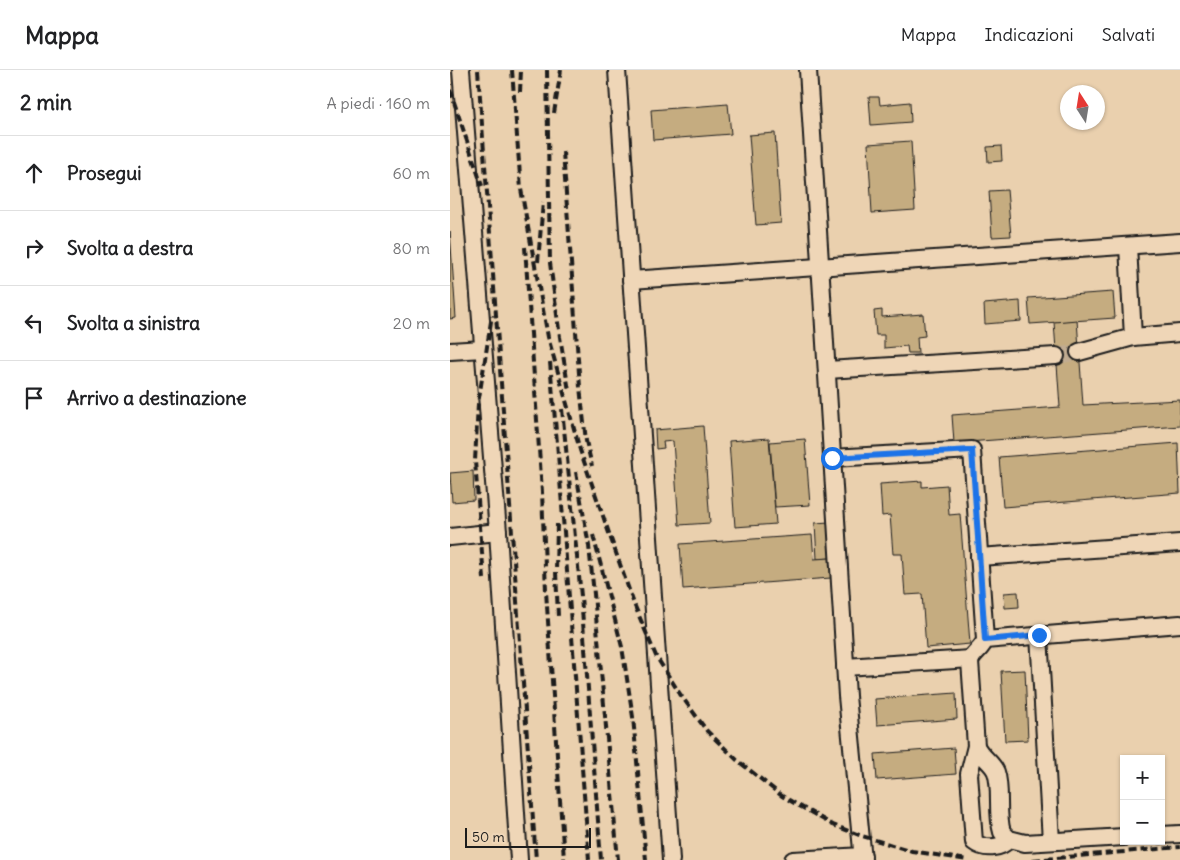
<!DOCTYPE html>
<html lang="it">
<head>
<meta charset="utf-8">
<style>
  body { margin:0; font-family:Delius,sans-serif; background:#f6f6f6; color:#202124 }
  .controls { position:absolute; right:15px; bottom:15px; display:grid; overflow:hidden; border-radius:0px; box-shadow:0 1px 4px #0004 }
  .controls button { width:45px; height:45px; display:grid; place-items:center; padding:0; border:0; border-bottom:1px solid #e0e0e0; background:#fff; color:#202124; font:25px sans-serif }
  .compass { position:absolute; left:610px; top:15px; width:45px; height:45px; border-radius:50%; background:#fff; box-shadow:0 1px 4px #0004; rotate:348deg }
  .scale { position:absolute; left:15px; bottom:12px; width:126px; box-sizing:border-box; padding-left:5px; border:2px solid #1c1c1c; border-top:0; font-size:14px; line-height:18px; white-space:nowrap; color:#1c1c1c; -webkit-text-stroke:4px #efd6b7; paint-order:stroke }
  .stop { position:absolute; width:15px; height:15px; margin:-11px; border:4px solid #1a73e8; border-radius:50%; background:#fff }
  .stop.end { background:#1a73e8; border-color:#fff; box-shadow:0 1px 5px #0008 }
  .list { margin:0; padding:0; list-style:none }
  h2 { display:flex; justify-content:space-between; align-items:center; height:65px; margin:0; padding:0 20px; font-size:21px }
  h2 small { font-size:16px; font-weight:400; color:#757577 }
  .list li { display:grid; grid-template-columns:32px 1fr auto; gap:15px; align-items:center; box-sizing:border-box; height:75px; padding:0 20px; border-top:1px solid #e0e0e0 }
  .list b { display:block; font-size:19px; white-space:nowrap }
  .list em { font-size:16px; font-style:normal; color:#757577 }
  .icon { flex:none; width:28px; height:28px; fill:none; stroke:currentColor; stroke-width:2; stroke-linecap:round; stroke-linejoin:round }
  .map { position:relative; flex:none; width:730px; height:790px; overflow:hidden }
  header { display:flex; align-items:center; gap:30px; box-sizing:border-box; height:70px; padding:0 25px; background:#fff; border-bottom:1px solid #e0e0e0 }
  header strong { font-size:24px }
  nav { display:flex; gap:28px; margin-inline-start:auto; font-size:18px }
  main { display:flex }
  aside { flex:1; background:#fff }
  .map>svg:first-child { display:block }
  .building { fill:#c5ac80; stroke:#1c1c1c }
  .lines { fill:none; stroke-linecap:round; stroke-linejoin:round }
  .minor-tunnel { stroke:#c1ac91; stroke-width:16; stroke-dasharray:16 8; stroke-linecap:butt }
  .minor-casing { stroke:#1c1c1c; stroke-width:20 }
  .minor { stroke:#efd6b7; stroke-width:16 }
  .rail { stroke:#1c1c1c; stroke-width:4; stroke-dasharray:8 4; stroke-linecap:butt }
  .route { stroke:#1a73e8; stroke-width:6 }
</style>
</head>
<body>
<header>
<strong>Mappa</strong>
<nav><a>Mappa</a><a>Indicazioni</a><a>Salvati</a></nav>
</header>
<main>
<aside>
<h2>2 min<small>A piedi · 160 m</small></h2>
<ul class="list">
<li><svg class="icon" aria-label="ahead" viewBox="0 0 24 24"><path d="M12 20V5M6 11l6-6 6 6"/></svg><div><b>Prosegui</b></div><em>60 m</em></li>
<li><svg class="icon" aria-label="right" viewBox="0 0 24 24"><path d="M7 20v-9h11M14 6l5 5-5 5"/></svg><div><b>Svolta a destra</b></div><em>80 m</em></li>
<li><svg class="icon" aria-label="left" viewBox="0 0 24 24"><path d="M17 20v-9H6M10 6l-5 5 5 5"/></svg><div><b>Svolta a sinistra</b></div><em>20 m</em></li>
<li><svg class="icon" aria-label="arrive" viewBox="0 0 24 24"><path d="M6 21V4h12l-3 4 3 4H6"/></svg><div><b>Arrivo a destinazione</b></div></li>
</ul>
</aside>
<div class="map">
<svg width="730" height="790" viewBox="0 0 730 790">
  <rect width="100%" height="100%" fill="#ead0ae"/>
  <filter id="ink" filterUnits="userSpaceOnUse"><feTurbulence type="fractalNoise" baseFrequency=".02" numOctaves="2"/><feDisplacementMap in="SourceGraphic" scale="10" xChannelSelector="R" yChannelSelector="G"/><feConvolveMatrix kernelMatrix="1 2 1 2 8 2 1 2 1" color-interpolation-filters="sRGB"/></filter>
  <g filter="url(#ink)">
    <g class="building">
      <path d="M 419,27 L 429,27 L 430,35 L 460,32 L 461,52 L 421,55 Z"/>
      <path d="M 278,34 L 281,64 L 203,70 L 201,40 Z"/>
      <path d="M 325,63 L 331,153 L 306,155 L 299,65 Z"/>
      <path d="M 461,71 L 465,140 L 422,143 L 418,74 Z"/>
      <path d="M 551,76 L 552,91 L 538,92 L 537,77 Z"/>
      <path d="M 557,120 L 561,166 L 542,167 L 539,121 Z"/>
      <path d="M 0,161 L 6,248 L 0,249 Z"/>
      <path d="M 663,222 L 665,248 L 580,254 L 578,228 Z"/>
      <path d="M 570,231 L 571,251 L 535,254 L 534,234 Z"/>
      <path d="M 432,240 L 432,247 L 473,244 L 475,266 L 467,267 L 468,283 L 458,283 L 457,276 L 434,278 L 434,265 L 426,265 L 424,241 Z"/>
      <path d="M 627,250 L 633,335 L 730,330 L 730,356 L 504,373 L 502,345 L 610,337 L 604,252 Z"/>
      <path d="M 253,356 L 260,453 L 229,455 L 223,371 L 213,372 L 214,378 L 206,379 L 205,360 Z"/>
      <path d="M 319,368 L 326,454 L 285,457 L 279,371 Z"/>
      <path d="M 355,369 L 360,435 L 325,437 L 320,372 Z"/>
      <path d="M 728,373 L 730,423 L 553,437 L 549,387 Z"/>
      <path d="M 23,401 L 24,430 L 2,432 L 0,403 Z"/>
      <path d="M 472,411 L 472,417 L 497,415 L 499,445 L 510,444 L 520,574 L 476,578 L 472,524 L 455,525 L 452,484 L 443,484 L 440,445 L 432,446 L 430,414 Z"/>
      <path d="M 379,452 L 382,488 L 367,489 L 365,453 Z"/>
      <path d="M 362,465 L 364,489 L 380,488 L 381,508 L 233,519 L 230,474 Z"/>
      <path d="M 568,522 L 569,537 L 555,538 L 554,523 Z"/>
      <path d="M 575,600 L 578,670 L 555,671 L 551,601 Z"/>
      <path d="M 506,623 L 507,649 L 427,655 L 425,629 Z"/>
      <path d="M 504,678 L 506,704 L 427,710 L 425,684 Z"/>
    </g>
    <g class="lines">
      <path class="minor-tunnel" d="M 606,286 L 629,282"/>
      <defs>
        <g id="minor">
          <path d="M 11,0 L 48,462 L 69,790"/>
          <path d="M 167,0 L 221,790"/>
          <path d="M 358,0 L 397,626 L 413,790"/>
          <path d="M 678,176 L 683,267"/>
          <path d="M 181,210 L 730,172"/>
          <path d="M 0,281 L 33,279"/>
          <path d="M 629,282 L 683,267 L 730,263"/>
          <path d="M 377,300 L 606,286"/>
          <path d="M 382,388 L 522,380 L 535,570 C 532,579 523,583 520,591 L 526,676 C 531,687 542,692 546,702 C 552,719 546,743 552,762 L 559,769 L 575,773 L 674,767"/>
          <path d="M 0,467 L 48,462"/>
          <path d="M 529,487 L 730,473"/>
          <path d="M 589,565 L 601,771"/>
          <path d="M 535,570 L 730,554"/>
          <path d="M 395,597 L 521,589"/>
          <path d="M 526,676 L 519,704 L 524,772 C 534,780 551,779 559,769"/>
          <path d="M 711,765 L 730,764"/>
          <path d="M 343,790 L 413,786"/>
        </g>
      </defs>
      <use href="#minor" class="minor-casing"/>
      <use href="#minor" class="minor"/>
      <g class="rail">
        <path d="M 28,0 L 86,790"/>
        <path d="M 62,0 L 71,119 L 98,267 L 130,380 L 160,466 L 184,534 L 206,586 L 230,624 L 257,661 L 287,690 L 332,726 L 383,755 L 412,766 L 462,781 L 517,790"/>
        <path d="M 97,0 L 100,193 L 110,267 L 119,321"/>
        <path d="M 0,20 L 32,116"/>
        <path d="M 70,22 L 71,0"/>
        <path d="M 104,43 L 111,0"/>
        <path d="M 113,82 L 130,317 L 136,371 L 142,396"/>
        <path d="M 75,177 L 92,422 L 96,521 L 114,790"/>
        <path d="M 88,192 L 93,132"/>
        <path d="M 100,292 L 109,396 L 139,790"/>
        <path d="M 112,339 L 131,526 L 151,790"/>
        <path d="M 126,402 L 139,476 L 144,524 L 168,790"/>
        <path d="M 107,454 L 106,502 L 108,546"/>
        <path d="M 143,465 L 172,577 L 183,647 L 196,790"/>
        <path d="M 34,509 L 25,391 L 28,334 L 42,245"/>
        <path d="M 583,790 L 730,777"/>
      </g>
    </g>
  </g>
  <g class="lines" filter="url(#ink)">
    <path class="route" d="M 382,388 L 522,380 L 535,570 L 589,565"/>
  </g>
</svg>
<div class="controls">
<button>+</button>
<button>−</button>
</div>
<svg class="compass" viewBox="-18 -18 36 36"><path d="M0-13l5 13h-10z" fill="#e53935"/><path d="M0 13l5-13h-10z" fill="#757577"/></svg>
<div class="scale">50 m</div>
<div class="stop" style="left:382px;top:388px"></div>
<div class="stop end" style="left:589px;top:565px"></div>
</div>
</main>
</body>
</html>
